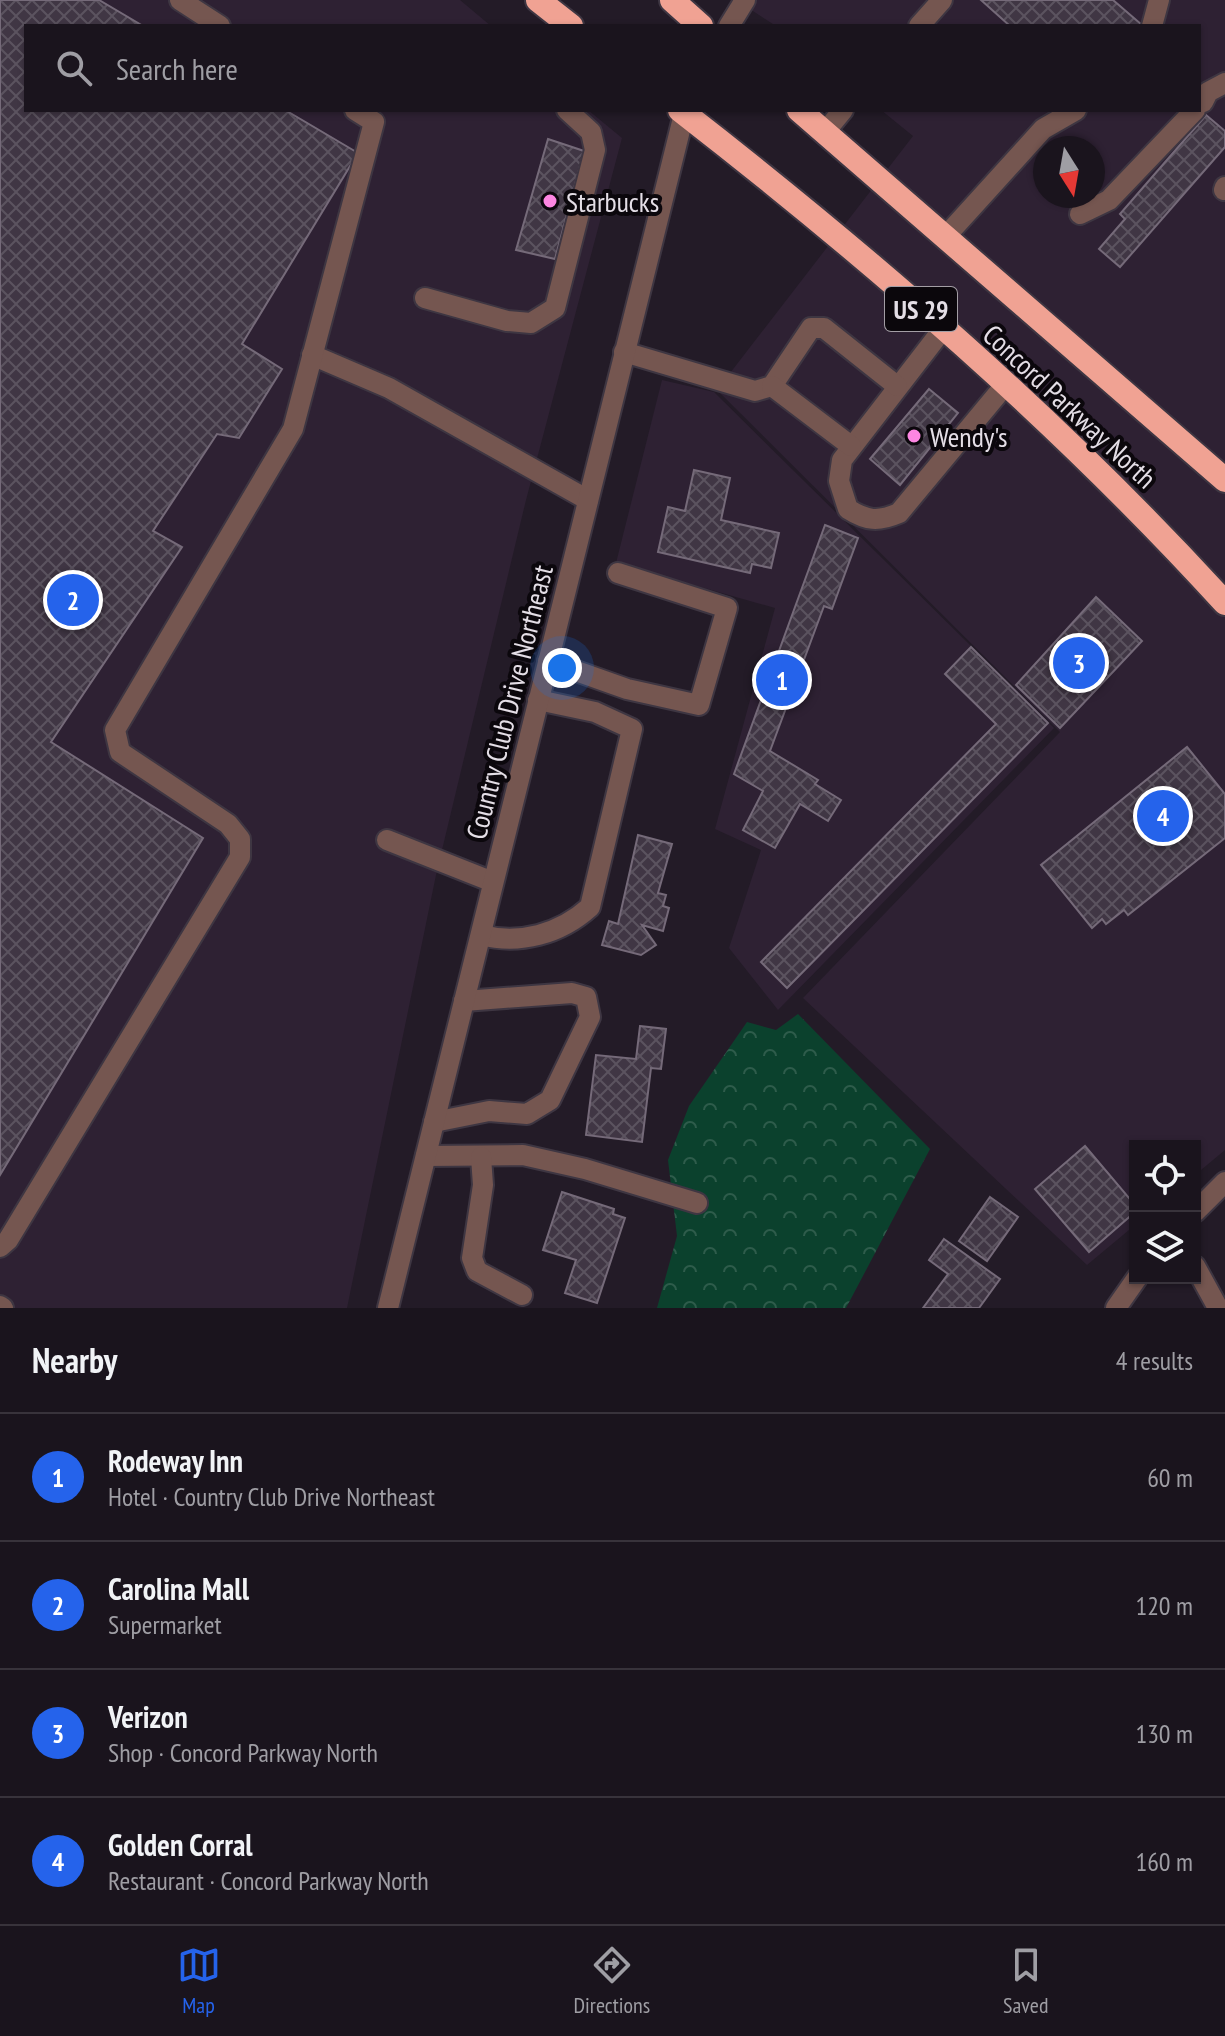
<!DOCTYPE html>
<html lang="en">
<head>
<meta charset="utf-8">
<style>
  body { margin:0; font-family:"PT Sans Narrow",sans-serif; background:#231d26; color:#f1f3f6 }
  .controls { position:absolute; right:24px; bottom:24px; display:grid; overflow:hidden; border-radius:0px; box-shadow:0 2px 6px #0004 }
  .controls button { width:72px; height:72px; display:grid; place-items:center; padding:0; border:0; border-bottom:2px solid #38333b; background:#1a141d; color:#f1f3f6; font:40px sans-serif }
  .compass { position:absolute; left:1033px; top:136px; width:72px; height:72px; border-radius:50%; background:#1a141d; box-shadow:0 2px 6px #0004; rotate:169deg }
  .you { position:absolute; left:562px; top:668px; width:28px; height:28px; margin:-20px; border:6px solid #fff; border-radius:50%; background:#1a73e8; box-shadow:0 0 0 12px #1a73e833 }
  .badge { display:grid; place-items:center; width:52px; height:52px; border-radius:50%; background:#2563eb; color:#fff; font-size:26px; font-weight:700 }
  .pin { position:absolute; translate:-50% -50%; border:4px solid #fff; box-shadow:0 2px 8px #0006 }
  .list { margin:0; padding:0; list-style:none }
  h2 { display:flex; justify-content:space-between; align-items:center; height:104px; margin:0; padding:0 32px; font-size:34px }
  h2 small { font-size:26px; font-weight:400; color:#9f9ea4 }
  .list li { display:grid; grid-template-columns:52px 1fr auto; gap:24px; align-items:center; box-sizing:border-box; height:128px; padding:0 32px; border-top:2px solid #38333b }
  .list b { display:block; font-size:30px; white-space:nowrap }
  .list p { margin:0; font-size:26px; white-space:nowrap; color:#9f9ea4 }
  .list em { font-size:26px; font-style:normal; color:#9f9ea4 }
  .icon { flex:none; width:44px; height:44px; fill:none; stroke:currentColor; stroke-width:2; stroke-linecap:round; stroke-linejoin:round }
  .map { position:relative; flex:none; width:1225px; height:1308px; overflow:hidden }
  .search { position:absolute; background:#1a141d; box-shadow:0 2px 6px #0004; left:24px; right:24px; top:24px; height:88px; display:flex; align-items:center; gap:20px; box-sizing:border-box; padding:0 28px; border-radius:0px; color:#9f9ea4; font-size:30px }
  .sheet { height:616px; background:#1a141d }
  nav { display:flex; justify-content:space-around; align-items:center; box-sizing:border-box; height:112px; border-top:2px solid #38333b; background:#1a141d; font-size:22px; color:#9f9ea4 }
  nav a { display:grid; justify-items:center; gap:4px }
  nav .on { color:#2563eb }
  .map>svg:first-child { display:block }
  .built { fill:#2e2133; fill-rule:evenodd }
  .forest { fill:url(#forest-crowns) }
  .building { fill:url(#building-cross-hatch); stroke:#756a79; stroke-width:2 }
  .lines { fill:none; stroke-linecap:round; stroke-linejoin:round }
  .minor-casing { stroke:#3e3642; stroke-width:24 }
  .highway-casing { stroke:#3e3642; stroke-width:28 }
  .minor { stroke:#755650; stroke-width:20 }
  .highway { stroke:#f0a293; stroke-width:24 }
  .poi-dot { fill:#fd86e2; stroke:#0b070c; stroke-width:3 }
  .labels { text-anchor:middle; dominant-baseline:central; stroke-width:8; stroke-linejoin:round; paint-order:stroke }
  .shield { fill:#0b070c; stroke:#a39ea5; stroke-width:2 }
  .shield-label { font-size:26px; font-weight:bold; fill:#e4dee6 }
  .poi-label { font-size:28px; fill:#e4dee6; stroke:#0b070c; text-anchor:start }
  .street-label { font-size:28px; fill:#e4dee6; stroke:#0b070c }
</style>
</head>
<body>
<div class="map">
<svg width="1225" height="1308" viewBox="0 0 1225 1308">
  <defs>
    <pattern id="forest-crowns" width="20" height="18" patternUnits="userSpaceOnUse" patternTransform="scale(2)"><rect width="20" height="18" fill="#0b412d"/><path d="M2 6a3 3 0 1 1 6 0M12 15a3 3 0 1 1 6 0" fill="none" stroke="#2e5c4b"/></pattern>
    <pattern id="building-cross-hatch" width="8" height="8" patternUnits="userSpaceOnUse" patternTransform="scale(2)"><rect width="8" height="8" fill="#403644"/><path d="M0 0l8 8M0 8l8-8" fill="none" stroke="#5b535f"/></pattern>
  </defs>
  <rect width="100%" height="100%" fill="#231b27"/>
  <g class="built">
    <path d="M 0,0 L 460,0 L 491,26 L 26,26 L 26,110 L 588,110 L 622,138 L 526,500 L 436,875 L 347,1308 L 0,1308 Z"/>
    <path d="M 736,0 L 1225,0 L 1225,1150 L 1195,1175 L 1195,1146 L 1135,1146 L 1135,1225 L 1087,1265 L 803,998 L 1060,732 L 717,390 L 913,136 L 881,110 L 1199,110 L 1199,26 L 776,26 ZM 1045,148 L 1093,148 L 1093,196 L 1045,196 Z"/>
    <path d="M 662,380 L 714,392 L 1054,728 L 778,1010 L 729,948 L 761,850 L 715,829 L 775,608 L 616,563 Z"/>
  </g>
  <path class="forest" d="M 798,1014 L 930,1149 L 846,1308 L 657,1308 L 677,1236 L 668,1160 L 689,1106 L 747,1022 L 776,1030 Z"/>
  <g class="building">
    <path d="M 0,0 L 99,0 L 143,26 L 26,26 L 26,110 L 285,110 L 358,153 L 242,344 L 282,369 L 239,438 L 217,434 L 153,531 L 182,547 L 51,742 L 203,838 L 0,1175 Z"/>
    <path d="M 981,0 L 1113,0 L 1142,25 L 1010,26 Z"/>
    <path d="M 1206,115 L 1225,131 L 1225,147 L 1120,267 L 1099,249 L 1125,219 L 1120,214 Z"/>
    <path d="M 548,139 L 584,151 L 555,259 L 516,250 Z"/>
    <path d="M 929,389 L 958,413 L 900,485 L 870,459 Z"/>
    <path d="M 694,470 L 730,478 L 721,520 L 779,533 L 771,568 L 752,564 L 750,573 L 658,552 L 668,507 L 685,511 Z"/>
    <path d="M 825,525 L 858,538 L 832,609 L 824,606 L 770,751 L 818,780 L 815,784 L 841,800 L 828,821 L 800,804 L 775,848 L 743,830 L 763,791 L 734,774 Z"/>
    <path d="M 1096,597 L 1142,641 L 1060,728 L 1016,685 Z"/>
    <path d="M 971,647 L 1048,723 L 787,988 L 761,962 L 996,724 L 945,674 Z"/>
    <path d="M 1187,747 L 1225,794 L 1225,838 L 1128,915 L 1124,910 L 1106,924 L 1102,919 L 1092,928 L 1041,865 Z"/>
    <path d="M 638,835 L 672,844 L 658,893 L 666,895 L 663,906 L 669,908 L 663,931 L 642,925 L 656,945 L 641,955 L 602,945 L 609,921 L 618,924 Z"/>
    <path d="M 640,1026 L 666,1029 L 661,1069 L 651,1068 L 642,1142 L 586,1135 L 596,1055 L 636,1059 Z"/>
    <path d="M 1085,1146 L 1135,1205 L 1135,1212 L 1089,1252 L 1035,1189 Z"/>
    <path d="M 562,1192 L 614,1209 L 613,1214 L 625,1218 L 597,1303 L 565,1293 L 576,1260 L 543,1250 Z"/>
    <path d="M 990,1197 L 1018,1217 L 987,1261 L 959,1241 Z"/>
    <path d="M 944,1239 L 1000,1279 L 979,1308 L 923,1308 L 948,1274 L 929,1260 Z"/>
  </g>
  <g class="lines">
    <defs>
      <g id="minor">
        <path d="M 180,0 L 220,26"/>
        <path d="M 729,26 L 745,0"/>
        <path d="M 919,26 L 942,0"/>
        <path d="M 1152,26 L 1159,0"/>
        <path d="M 1203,102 L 1208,92 L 1225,83"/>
        <path d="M 825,132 L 843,110"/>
        <path d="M 1224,190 L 1225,187"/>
        <path d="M 1080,214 L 1109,200 L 1195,110"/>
        <path d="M 946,236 L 1043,129 L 1076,110"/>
        <path d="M 425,298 L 507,321 L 531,323 L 555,308 L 595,150 L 591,132 L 567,110"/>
        <path d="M 943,329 L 842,460 L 839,481 L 848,509 C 867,521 878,522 899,513 L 1006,384"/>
        <path d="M 624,352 L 755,391 L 772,386 L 811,328 L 824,328 L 897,386"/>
        <path d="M 312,355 L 389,388 L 588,500"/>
        <path d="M 772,386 L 851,446"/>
        <path d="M 548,661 L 627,689 L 699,705 L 727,608 L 618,573"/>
        <path d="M 387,840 L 493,882"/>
        <path d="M 481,935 C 520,945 560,934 590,907 L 632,729 L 595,712 L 538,700"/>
        <path d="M 434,1122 L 489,1111 L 527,1114 L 550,1100 L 590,1017 L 586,997 L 572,993 L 464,1001"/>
        <path d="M 426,1156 L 523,1155 L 585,1169 L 697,1203"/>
        <path d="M 481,1157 L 483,1185 L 472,1258 L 477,1271 L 522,1295"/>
        <path d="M 1195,1212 L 1225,1182"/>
        <path d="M 0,1247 L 8,1240 L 240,857 L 240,839 L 228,824 L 120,752 L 115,730 L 293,429 L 374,122 L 355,110"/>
        <path d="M 1195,1266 L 1218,1308"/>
        <path d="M 0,1306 L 3,1308"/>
        <path d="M 388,1308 L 685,110"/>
        <path d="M 1116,1308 L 1137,1278"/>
      </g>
      <g id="highway">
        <path d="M 538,0 L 571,26"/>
        <path d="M 672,0 L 701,26"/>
        <path d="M 680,110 C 873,260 1060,422 1225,603"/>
        <path d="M 799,110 L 1225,480"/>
      </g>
    </defs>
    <use href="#minor" class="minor-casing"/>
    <use href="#highway" class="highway-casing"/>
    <use href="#minor" class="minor"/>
    <use href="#highway" class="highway"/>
  </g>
  <g class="poi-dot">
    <circle cx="550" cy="201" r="8"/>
    <circle cx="914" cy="436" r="8"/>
  </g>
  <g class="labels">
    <rect class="shield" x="885" y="287" width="72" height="44" rx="6"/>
    <g class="shield-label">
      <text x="921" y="309">US 29</text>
    </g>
    <g class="poi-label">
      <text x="566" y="201">Starbucks</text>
      <text x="930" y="436">Wendy's</text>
    </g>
    <g class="street-label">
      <text transform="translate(1070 406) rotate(43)">Concord Parkway North</text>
      <text transform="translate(509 702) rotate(-76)">Country Club Drive Northeast</text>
    </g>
  </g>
</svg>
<div class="controls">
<button><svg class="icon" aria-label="locate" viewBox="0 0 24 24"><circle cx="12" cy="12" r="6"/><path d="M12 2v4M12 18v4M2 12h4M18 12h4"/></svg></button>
<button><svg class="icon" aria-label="layers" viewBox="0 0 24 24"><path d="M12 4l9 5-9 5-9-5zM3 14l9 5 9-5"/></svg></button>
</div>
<svg class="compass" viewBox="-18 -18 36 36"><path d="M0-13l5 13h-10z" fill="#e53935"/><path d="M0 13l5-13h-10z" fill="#9f9ea4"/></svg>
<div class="you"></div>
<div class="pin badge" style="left:782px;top:680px">1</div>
<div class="pin badge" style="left:73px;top:600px">2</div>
<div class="pin badge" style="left:1079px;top:663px">3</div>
<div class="pin badge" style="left:1163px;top:816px">4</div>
<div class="search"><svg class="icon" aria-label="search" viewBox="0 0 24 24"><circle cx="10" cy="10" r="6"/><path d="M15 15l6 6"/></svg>Search here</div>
</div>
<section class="sheet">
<h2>Nearby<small>4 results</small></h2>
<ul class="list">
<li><span class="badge">1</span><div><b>Rodeway Inn</b><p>Hotel · Country Club Drive Northeast</p></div><em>60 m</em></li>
<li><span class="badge">2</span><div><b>Carolina Mall</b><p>Supermarket</p></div><em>120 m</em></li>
<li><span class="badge">3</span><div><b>Verizon</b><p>Shop · Concord Parkway North</p></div><em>130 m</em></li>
<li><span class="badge">4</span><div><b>Golden Corral</b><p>Restaurant · Concord Parkway North</p></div><em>160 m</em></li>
</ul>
</section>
<nav>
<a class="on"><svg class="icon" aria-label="map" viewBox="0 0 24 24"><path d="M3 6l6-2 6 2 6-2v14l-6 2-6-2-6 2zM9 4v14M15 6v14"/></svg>Map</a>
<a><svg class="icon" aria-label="directions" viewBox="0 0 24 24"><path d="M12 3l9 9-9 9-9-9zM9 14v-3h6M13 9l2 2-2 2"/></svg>Directions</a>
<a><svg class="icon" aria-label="saved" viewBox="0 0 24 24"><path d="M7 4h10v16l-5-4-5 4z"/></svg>Saved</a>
</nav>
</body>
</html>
